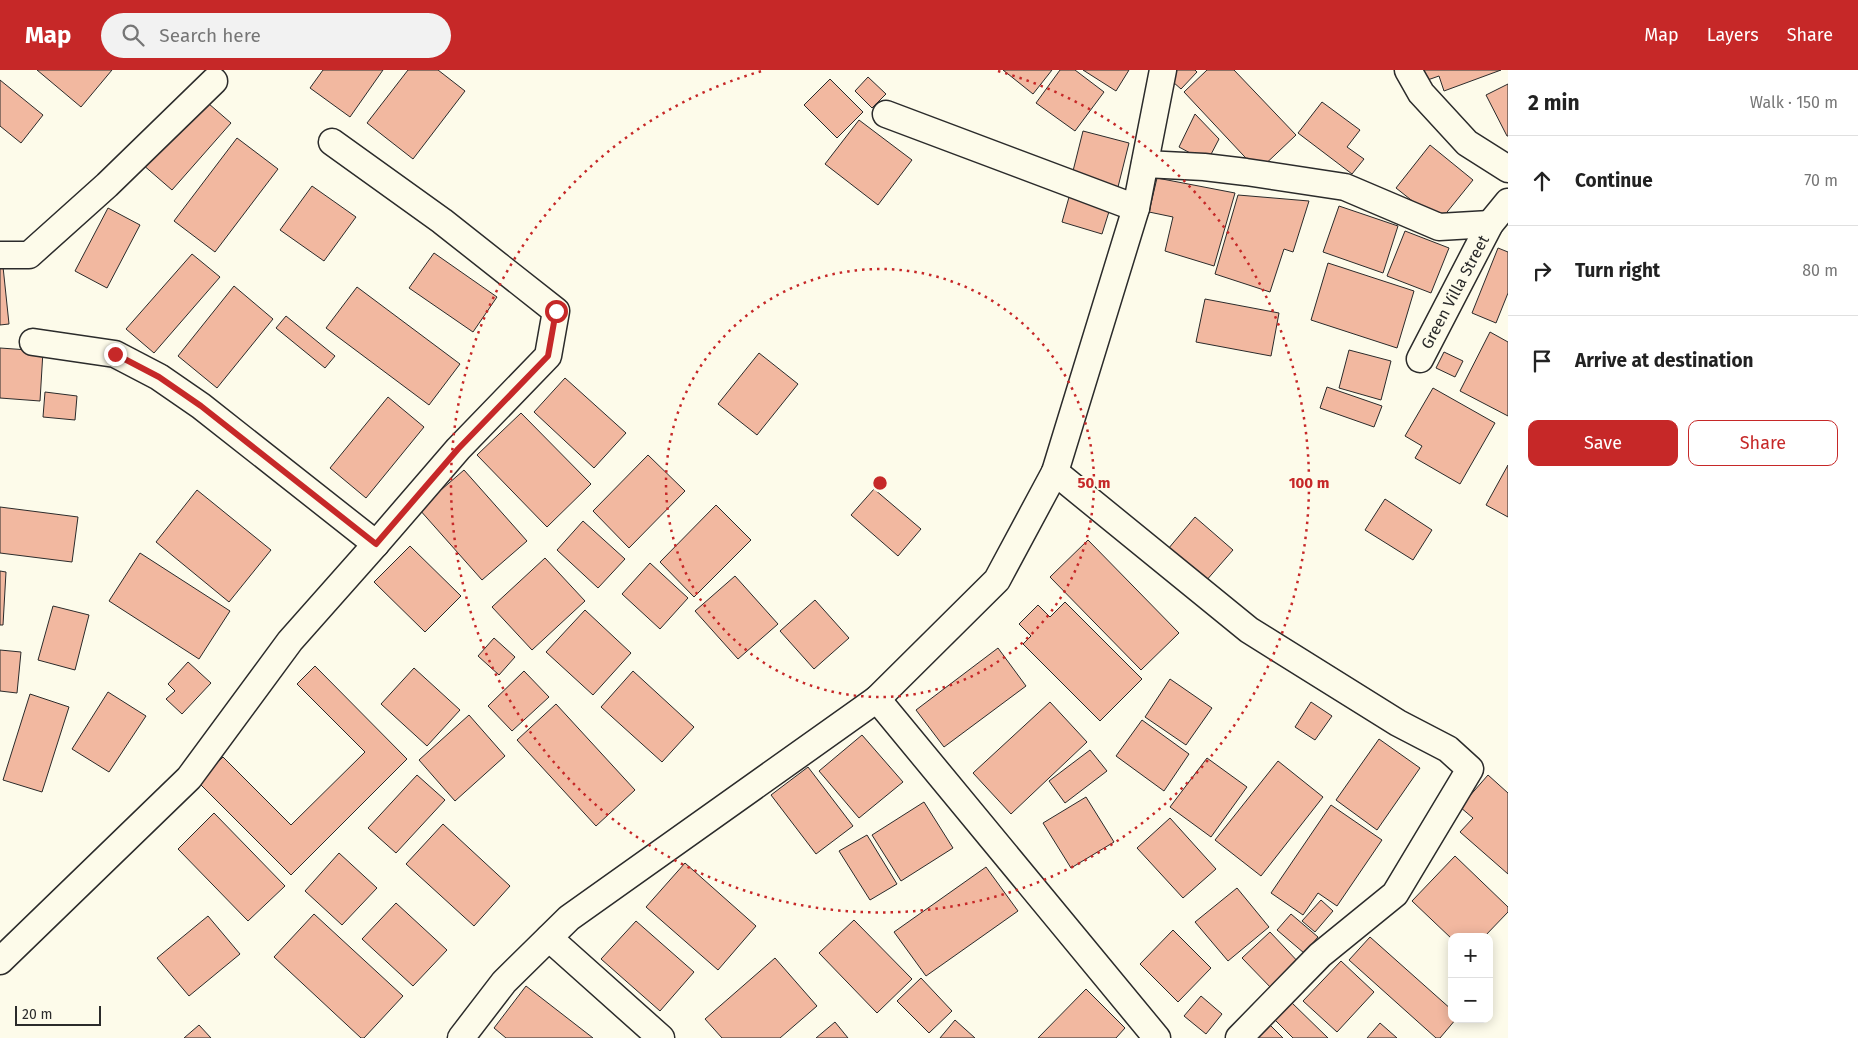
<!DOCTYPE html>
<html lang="en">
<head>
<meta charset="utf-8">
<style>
  body { margin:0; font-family:"Fira Sans",sans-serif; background:#f2f2f2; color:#222 }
  .controls { position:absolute; right:15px; bottom:15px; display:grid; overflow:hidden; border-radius:10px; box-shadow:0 2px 12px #0003 }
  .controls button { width:45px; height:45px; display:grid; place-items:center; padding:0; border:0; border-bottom:1px solid #e0e0e0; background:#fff; color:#222; font:25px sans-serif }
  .scale { position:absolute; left:15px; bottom:12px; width:86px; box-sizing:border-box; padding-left:5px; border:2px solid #2b2b2b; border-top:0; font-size:14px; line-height:18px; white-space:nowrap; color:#2b2b2b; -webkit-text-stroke:4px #fdfbea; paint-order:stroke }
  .stop { position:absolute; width:15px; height:15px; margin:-11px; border:4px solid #c62828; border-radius:50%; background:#fff }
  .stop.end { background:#c62828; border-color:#fff; box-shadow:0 1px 5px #0008 }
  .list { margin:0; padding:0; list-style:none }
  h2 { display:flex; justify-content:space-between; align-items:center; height:65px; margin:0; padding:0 20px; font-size:21px }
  h2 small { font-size:16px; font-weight:400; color:#767676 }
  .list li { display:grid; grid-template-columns:32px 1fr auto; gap:15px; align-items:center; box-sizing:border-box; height:90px; padding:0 20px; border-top:1px solid #e0e0e0 }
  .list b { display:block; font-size:19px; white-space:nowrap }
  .list em { font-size:16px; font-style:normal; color:#767676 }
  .actions { display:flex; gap:10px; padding:15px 20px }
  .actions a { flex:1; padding:11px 0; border:1px solid #c62828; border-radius:10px; text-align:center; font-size:18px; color:#c62828 }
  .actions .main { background:#c62828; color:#fff }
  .icon { flex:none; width:28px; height:28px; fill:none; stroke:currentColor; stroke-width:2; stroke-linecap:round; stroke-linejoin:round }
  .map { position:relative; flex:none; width:1508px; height:968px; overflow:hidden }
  header { display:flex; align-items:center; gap:30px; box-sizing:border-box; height:70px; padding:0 25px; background:#c62828; color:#fff }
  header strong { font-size:24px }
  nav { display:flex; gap:28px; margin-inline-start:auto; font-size:18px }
  .search { width:350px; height:45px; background:#f2f2f2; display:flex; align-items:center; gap:12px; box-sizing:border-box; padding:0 18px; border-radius:28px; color:#767676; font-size:19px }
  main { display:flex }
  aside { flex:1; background:#fff }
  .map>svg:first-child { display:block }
  .building { fill:#f2b8a0; stroke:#2b2b2b }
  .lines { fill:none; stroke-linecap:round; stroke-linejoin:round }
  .street-casing { stroke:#2b2b2b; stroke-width:29 }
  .street { stroke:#fdfbea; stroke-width:26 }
  .route { stroke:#c62828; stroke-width:6 }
  .ring { fill:none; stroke:#c62828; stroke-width:2.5; stroke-dasharray:2.5 5 }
  .labels { text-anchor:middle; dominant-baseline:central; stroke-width:4; stroke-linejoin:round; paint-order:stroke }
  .street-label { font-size:16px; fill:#2b2b2b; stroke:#fdfbea }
  .centre { fill:#c62828; stroke:#fdfbea; stroke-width:2.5 }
  .ring-label { font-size:15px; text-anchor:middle; font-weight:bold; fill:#c62828; stroke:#fdfbea; stroke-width:4; stroke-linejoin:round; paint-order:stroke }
</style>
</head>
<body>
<header>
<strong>Map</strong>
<div class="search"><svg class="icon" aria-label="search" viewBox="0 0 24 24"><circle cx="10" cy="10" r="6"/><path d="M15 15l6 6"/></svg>Search here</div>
<nav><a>Map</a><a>Layers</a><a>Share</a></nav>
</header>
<main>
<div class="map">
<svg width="1508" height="968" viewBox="0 0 1508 968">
  <rect width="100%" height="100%" fill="#fdfbea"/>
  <g class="building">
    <path d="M 37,0 L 112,0 L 81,37 Z"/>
    <path d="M 323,0 L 383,0 L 350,47 L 310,18 Z"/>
    <path d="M 408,0 L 438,0 L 465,21 L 413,89 L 367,53 Z"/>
    <path d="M 1003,0 L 1052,0 L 1033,24 Z"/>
    <path d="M 1060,0 L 1075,0 L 1104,22 L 1075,61 L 1036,33 Z"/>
    <path d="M 1083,0 L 1129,0 L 1116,21 Z"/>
    <path d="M 1169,0 L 1195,0 L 1197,2 L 1181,19 L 1165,5 Z"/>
    <path d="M 1207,0 L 1234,0 L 1296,65 L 1258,101 L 1184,22 Z"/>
    <path d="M 1414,0 L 1501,0 L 1444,21 L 1439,6 L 1419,13 Z"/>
    <path d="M 868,7 L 886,24 L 872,38 L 855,21 Z"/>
    <path d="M 830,9 L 863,42 L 837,68 L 804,35 Z"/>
    <path d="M 0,10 L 43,45 L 21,73 L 0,56 Z"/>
    <path d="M 1508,14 L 1508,66 L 1507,66 L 1486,25 Z"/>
    <path d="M 201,27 L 231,53 L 172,120 L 142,94 Z"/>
    <path d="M 1322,32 L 1360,60 L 1347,77 L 1364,89 L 1352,104 L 1298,63 Z"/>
    <path d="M 1195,44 L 1219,69 L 1207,92 L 1179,77 Z"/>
    <path d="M 859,50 L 912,90 L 878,135 L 825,94 Z"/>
    <path d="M 1083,61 L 1129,73 L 1118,117 L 1072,105 Z"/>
    <path d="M 237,68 L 278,99 L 215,182 L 174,151 Z"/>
    <path d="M 1430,75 L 1473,110 L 1439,152 L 1396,118 Z"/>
    <path d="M 1157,108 L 1235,123 L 1214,196 L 1165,181 L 1173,147 L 1149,142 Z"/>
    <path d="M 312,116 L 356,147 L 324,191 L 280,160 Z"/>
    <path d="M 1071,120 L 1112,132 L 1102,164 L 1062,152 Z"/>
    <path d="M 1238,125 L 1309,131 L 1293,182 L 1284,179 L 1270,222 L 1215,204 Z"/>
    <path d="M 1339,136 L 1398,156 L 1383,203 L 1323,182 Z"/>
    <path d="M 108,138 L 140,155 L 107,218 L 75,201 Z"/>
    <path d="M 1405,161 L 1449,178 L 1431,223 L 1387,206 Z"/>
    <path d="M 1498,178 L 1508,182 L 1508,223 L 1496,253 L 1472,243 Z"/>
    <path d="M 434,183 L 497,227 L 473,262 L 409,218 Z"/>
    <path d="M 192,184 L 220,207 L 154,283 L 126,259 Z"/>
    <path d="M 2,187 L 9,254 L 0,255 L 0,188 Z"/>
    <path d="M 1328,193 L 1414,221 L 1397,278 L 1311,250 Z"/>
    <path d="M 234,216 L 273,249 L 217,318 L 178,286 Z"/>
    <path d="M 357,217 L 460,294 L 429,335 L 326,258 Z"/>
    <path d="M 1205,229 L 1279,243 L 1271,286 L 1196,272 Z"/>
    <path d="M 286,246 L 335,286 L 325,298 L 276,258 Z"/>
    <path d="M 1490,262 L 1508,272 L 1508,346 L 1460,321 Z"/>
    <path d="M 0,278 L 43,281 L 40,331 L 0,328 Z"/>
    <path d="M 1349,280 L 1391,291 L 1381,330 L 1339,318 Z"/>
    <path d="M 1444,282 L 1463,291 L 1455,307 L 1436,298 Z"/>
    <path d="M 759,283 L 798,314 L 757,365 L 718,334 Z"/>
    <path d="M 565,308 L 626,363 L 594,398 L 534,342 Z"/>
    <path d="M 1327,317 L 1382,336 L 1374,357 L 1320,338 Z"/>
    <path d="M 1433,318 L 1495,353 L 1460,414 L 1415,388 L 1422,376 L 1405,366 Z"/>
    <path d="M 45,322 L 77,326 L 75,350 L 43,347 Z"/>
    <path d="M 388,327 L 424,357 L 366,428 L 330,398 Z"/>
    <path d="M 521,343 L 591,414 L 547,457 L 477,385 Z"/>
    <path d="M 648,385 L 685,421 L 629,478 L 593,441 Z"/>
    <path d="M 1508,395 L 1508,447 L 1486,435 Z"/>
    <path d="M 464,400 L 527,471 L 482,510 L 419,439 Z"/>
    <path d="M 874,419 L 921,459 L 898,486 L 851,445 Z"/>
    <path d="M 197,420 L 271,480 L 229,532 L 156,472 Z"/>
    <path d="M 1385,429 L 1432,460 L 1413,490 L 1365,460 Z"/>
    <path d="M 716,435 L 751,470 L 694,527 L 660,492 Z"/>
    <path d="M 0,437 L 78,447 L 72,492 L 0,483 Z"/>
    <path d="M 1195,447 L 1233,480 L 1205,512 L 1168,479 Z"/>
    <path d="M 583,451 L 625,489 L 598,518 L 557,480 Z"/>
    <path d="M 1088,470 L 1179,563 L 1141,600 L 1050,507 Z"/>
    <path d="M 410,476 L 461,526 L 425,562 L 374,512 Z"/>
    <path d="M 140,483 L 230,541 L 199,589 L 109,531 Z"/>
    <path d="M 545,488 L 585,531 L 532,580 L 492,537 Z"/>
    <path d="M 650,493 L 688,528 L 660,559 L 622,524 Z"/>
    <path d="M 0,501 L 6,502 L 3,555 L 0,555 Z"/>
    <path d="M 735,506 L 778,554 L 738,589 L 695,541 Z"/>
    <path d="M 815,530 L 849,568 L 814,599 L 780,561 Z"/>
    <path d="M 1065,532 L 1142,609 L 1100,651 L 1023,574 L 1031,566 L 1019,554 L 1038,535 L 1050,547 Z"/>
    <path d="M 53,536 L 89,545 L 75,600 L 38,590 Z"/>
    <path d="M 585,540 L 631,583 L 593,625 L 546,582 Z"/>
    <path d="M 494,568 L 515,587 L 499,605 L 478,586 Z"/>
    <path d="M 998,578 L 1026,616 L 944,677 L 916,640 Z"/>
    <path d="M 0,580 L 21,582 L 17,623 L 0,621 Z"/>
    <path d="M 188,592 L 211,613 L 182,644 L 166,629 L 175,621 L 168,614 Z"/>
    <path d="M 315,596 L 407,689 L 291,805 L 198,712 L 223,687 L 291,755 L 365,682 L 297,614 Z"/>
    <path d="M 414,598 L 460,640 L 427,676 L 381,634 Z"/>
    <path d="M 524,601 L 549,627 L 512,661 L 488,636 Z"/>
    <path d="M 633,601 L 694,657 L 662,692 L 601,637 Z"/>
    <path d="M 1170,609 L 1212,638 L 1186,675 L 1145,647 Z"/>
    <path d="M 108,622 L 146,646 L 109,702 L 72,679 Z"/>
    <path d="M 30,624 L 69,637 L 42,722 L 3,710 Z"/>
    <path d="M 1050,632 L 1087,672 L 1011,744 L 973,703 Z"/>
    <path d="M 1311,632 L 1332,646 L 1315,670 L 1295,657 Z"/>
    <path d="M 556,634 L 635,720 L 596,756 L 517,670 Z"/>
    <path d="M 469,645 L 505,686 L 455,731 L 419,690 Z"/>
    <path d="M 1142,650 L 1189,684 L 1164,721 L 1116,686 Z"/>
    <path d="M 862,665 L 903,712 L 859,748 L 819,701 Z"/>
    <path d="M 1379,669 L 1420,698 L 1377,760 L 1336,730 Z"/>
    <path d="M 1090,680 L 1107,701 L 1065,733 L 1049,711 Z"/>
    <path d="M 1207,688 L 1247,717 L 1211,767 L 1170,737 Z"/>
    <path d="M 1278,691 L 1323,727 L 1261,806 L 1215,770 Z"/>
    <path d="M 808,697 L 853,756 L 816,784 L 771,725 Z"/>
    <path d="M 417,705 L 445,730 L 396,783 L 368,758 Z"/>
    <path d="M 1488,705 L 1508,723 L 1508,804 L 1460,762 L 1473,748 L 1460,737 Z"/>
    <path d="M 1086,727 L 1114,772 L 1071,798 L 1043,753 Z"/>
    <path d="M 924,732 L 953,778 L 901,811 L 872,765 Z"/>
    <path d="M 1331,735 L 1382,770 L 1337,836 L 1318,823 L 1303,845 L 1271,823 Z"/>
    <path d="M 214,743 L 285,816 L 248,851 L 178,779 Z"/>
    <path d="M 1170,748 L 1216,799 L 1183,828 L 1137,778 Z"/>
    <path d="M 443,754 L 510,816 L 474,856 L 406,794 Z"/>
    <path d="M 867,765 L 897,814 L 870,830 L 839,781 Z"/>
    <path d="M 339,783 L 377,818 L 342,855 L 305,821 Z"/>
    <path d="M 1455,786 L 1508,837 L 1508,842 L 1484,867 L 1452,867 L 1452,869 L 1412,831 Z"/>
    <path d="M 685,793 L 756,856 L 718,900 L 646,837 Z"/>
    <path d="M 986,797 L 1018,841 L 926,906 L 894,862 Z"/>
    <path d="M 1237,818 L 1269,857 L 1228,891 L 1195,852 Z"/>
    <path d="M 1321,830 L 1333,841 L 1315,862 L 1302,851 Z"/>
    <path d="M 396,833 L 447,880 L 413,916 L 362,869 Z"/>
    <path d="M 314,844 L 403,926 L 364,968 L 361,968 L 274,887 Z"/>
    <path d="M 1291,844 L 1318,867 L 1304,883 L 1277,860 Z"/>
    <path d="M 208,846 L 240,884 L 189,926 L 157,888 Z"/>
    <path d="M 854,850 L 912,909 L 877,943 L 819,883 Z"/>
    <path d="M 636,851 L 694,902 L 660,941 L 601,889 Z"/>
    <path d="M 1173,860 L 1211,898 L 1178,932 L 1140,894 Z"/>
    <path d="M 1270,862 L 1302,896 L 1274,921 L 1242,888 Z"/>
    <path d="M 1370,867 L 1452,940 L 1452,949 L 1456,949 L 1440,968 L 1436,968 L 1349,890 Z"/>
    <path d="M 775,888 L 817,936 L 780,968 L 722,968 L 705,949 Z"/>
    <path d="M 1341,891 L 1374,922 L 1337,962 L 1303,931 Z"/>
    <path d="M 921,908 L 952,941 L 929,963 L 897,931 Z"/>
    <path d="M 526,916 L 593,968 L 506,968 L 494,958 Z"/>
    <path d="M 1086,919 L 1125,958 L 1116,968 L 1038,968 Z"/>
    <path d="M 1201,926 L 1222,944 L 1206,964 L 1184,946 Z"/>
    <path d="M 1290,931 L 1328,968 L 1293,968 L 1273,948 Z"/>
    <path d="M 955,950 L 975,968 L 940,968 Z"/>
    <path d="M 835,952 L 848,968 L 816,968 Z"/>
    <path d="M 1380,953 L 1397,968 L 1367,968 Z"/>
    <path d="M 199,955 L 211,968 L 184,968 Z"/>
    <path d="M 1270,955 L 1283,968 L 1257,968 Z"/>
  </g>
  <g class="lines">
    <defs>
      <g id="street">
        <path d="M 1408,0 L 1421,23 L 1467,73 L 1508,99"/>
        <path d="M 886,44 L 1136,138"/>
        <path d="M 1145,94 L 1204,97 L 1246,102 L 1345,117 L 1439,157 L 1490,154"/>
        <path d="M 0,185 L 29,185 L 107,115 L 214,11"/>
        <path d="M 33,272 L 115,284 L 159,307 L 201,336 L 376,474"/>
        <path d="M 1420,289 L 1490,154 L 1508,132"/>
        <path d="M 1055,402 L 1249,560 L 1398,653 L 1448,679 L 1470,699 L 1395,824 L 1320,885 L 1239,968"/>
        <path d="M 877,629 L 1157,968"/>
        <path d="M 549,868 L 661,968"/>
        <path d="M 0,891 L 189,708 L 290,571 L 376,474 L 458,379 L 548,286 L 556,241 L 442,151 L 332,72"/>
        <path d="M 461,968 L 504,912 L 569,848 L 877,629 L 997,510 L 1055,402 L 1136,138 L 1163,0"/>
      </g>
    </defs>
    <use href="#street" class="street-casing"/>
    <use href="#street" class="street"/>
  </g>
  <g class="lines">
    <path class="route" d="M 115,284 L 159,307 L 201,336 L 376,474 L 458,379 L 548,286 L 556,241"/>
  </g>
  <g class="ring">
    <circle cx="880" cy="413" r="214"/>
    <path d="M998 1A429 429 0 1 1 762 1"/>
  </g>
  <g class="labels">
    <g class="street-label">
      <text transform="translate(1455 222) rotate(-62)">Green Villa Street</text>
    </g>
  </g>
  <circle cx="880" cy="413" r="8" class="centre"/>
  <g class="ring-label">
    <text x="1094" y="418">50 m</text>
    <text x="1309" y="418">100 m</text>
  </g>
</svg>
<div class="controls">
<button>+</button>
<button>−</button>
</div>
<div class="scale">20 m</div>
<div class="stop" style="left:556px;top:241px"></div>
<div class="stop end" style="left:115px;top:284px"></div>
</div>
<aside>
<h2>2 min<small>Walk · 150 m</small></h2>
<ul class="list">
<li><svg class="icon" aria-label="ahead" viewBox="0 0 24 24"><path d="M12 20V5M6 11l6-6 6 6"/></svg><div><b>Continue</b></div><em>70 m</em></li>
<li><svg class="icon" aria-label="right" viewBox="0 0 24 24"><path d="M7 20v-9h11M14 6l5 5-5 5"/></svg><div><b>Turn right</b></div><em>80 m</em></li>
<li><svg class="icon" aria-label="arrive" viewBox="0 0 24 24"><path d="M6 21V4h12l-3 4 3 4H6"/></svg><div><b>Arrive at destination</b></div></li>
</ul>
<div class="actions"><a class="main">Save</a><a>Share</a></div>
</aside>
</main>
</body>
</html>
